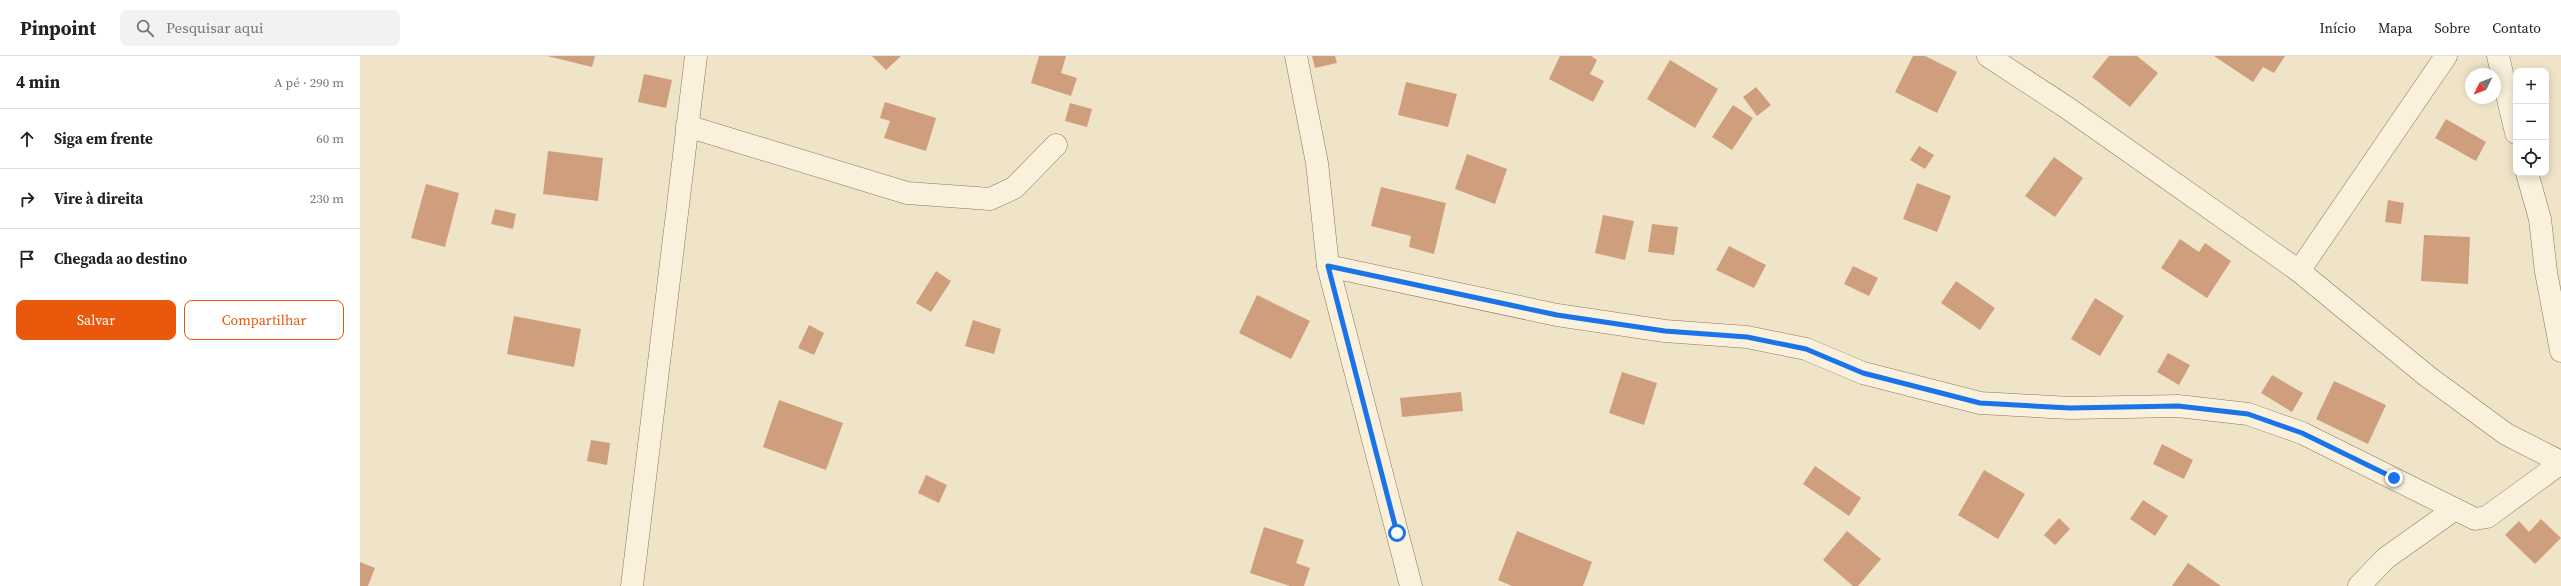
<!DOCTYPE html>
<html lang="pt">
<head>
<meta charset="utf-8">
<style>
  body { margin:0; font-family:"Source Serif 4",serif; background:#f2f2f2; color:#222 }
  .controls { position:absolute; right:12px; top:12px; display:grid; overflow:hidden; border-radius:8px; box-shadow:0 2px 10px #0003 }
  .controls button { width:36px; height:36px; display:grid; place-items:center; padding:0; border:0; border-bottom:1px solid #e0e0e0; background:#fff; color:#222; font:20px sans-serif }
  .compass { position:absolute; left:2105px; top:12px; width:36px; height:36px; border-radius:50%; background:#fff; box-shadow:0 2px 10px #0003; rotate:227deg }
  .stop { position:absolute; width:12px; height:12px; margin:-9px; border:3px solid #1a73e8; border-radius:50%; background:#fff }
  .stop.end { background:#1a73e8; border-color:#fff; box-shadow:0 1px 4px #0008 }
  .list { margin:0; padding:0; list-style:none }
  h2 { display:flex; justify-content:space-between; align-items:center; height:52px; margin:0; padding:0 16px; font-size:17px }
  h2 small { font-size:13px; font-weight:400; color:#767676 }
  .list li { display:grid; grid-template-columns:26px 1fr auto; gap:12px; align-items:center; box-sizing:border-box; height:60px; padding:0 16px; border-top:1px solid #e0e0e0 }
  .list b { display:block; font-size:15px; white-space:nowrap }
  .list em { font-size:13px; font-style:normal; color:#767676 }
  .actions { display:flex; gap:8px; padding:12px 16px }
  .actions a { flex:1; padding:9px 0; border:1px solid #ea580c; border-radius:8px; text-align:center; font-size:14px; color:#ea580c }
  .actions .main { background:#ea580c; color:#fff }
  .icon { flex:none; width:22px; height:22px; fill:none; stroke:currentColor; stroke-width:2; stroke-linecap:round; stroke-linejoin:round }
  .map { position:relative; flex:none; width:2201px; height:530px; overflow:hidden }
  header { display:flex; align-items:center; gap:24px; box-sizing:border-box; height:56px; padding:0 20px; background:#fff; border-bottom:1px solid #e0e0e0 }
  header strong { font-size:19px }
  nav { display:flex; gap:22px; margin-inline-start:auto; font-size:14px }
  .search { width:280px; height:36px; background:#f2f2f2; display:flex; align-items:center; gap:10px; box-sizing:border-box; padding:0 14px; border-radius:8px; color:#767676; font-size:15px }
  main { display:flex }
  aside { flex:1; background:#fff }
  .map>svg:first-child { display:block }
  .building { fill:#cf9f7d }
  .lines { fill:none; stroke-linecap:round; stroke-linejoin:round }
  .minor-casing { stroke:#8d765c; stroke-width:23 }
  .minor { stroke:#faf1dc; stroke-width:22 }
  .route { stroke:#1a73e8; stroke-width:5 }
</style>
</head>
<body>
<header>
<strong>Pinpoint</strong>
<div class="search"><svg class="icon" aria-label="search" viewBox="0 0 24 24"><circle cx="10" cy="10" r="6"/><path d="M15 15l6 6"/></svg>Pesquisar aqui</div>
<nav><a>Início</a><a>Mapa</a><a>Sobre</a><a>Contato</a></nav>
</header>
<main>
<aside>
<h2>4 min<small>A pé · 290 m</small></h2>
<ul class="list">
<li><svg class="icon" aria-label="ahead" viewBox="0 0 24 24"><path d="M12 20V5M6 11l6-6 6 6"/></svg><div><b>Siga em frente</b></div><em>60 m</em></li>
<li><svg class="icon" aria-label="right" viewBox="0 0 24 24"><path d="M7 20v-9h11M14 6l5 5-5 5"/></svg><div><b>Vire à direita</b></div><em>230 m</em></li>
<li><svg class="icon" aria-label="arrive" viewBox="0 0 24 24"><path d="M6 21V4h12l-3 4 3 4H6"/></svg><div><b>Chegada ao destino</b></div></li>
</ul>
<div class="actions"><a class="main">Salvar</a><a>Compartilhar</a></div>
</aside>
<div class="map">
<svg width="2201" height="530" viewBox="0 0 2201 530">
  <rect width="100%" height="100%" fill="#f0e4c8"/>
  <g class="building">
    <path d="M 187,0 L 235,0 L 232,11 Z"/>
    <path d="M 512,0 L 541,0 L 526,14 Z"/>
    <path d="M 679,0 L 706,0 L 701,17 L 717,22 L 711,40 L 671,27 Z"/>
    <path d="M 952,0 L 975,0 L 977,7 L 955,12 Z"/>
    <path d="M 1200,0 L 1231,0 L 1237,4 L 1230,18 L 1244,25 L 1233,46 L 1189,23 Z"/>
    <path d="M 1553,0 L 1565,0 L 1597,16 L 1577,57 L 1535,36 Z"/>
    <path d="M 1749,0 L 1777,0 L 1798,17 L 1770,51 L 1732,21 Z"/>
    <path d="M 1854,0 L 1925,0 L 1914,17 L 1903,11 L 1893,26 Z"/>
    <path d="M 1310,4 L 1358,33 L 1335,72 L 1287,43 Z"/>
    <path d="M 284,18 L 312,24 L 306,52 L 278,46 Z"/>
    <path d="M 1046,26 L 1097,38 L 1088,71 L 1038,59 Z"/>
    <path d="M 1396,31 L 1411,49 L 1397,60 L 1383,41 Z"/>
    <path d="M 525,46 L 576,62 L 566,95 L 524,82 L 530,65 L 520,62 Z"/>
    <path d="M 710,47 L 732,53 L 727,71 L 705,65 Z"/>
    <path d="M 1373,49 L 1393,62 L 1372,94 L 1352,81 Z"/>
    <path d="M 2086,63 L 2126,86 L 2116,105 L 2075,82 Z"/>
    <path d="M 1559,90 L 1574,99 L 1565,113 L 1550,104 Z"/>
    <path d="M 188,95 L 243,102 L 238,145 L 183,138 Z"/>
    <path d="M 1107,98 L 1147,113 L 1135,148 L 1095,133 Z"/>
    <path d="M 1694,101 L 1723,122 L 1695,161 L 1665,140 Z"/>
    <path d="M 1557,127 L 1591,140 L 1577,176 L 1543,163 Z"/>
    <path d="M 66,128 L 99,137 L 85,191 L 51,182 Z"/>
    <path d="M 1021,131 L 1086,147 L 1074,198 L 1049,191 L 1051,180 L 1011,170 Z"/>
    <path d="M 2028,144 L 2044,147 L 2041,168 L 2025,166 Z"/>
    <path d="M 135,153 L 156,158 L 153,173 L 131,168 Z"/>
    <path d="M 1243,159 L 1274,165 L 1265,204 L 1235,197 Z"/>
    <path d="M 1292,168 L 1318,171 L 1314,199 L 1288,196 Z"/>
    <path d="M 2064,179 L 2110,181 L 2108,228 L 2061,225 Z"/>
    <path d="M 1820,183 L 1839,196 L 1845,187 L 1871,205 L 1847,242 L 1801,212 Z"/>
    <path d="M 1369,190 L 1406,209 L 1394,232 L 1356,214 Z"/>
    <path d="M 1493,210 L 1518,222 L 1509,240 L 1484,228 Z"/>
    <path d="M 576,215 L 591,225 L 571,256 L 556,247 Z"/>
    <path d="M 1596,225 L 1635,252 L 1620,274 L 1581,247 Z"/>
    <path d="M 897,239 L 950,265 L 931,303 L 879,277 Z"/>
    <path d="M 1735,242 L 1764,260 L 1740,300 L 1711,283 Z"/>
    <path d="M 154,260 L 221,273 L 214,311 L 147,298 Z"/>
    <path d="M 613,264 L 641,273 L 634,298 L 605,290 Z"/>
    <path d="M 449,269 L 464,277 L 454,299 L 438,292 Z"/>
    <path d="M 1808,297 L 1830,309 L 1819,329 L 1797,316 Z"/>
    <path d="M 1262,316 L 1297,327 L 1284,369 L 1249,357 Z"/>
    <path d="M 1912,319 L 1943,337 L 1932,356 L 1901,337 Z"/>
    <path d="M 1974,325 L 2026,349 L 2008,388 L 1956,363 Z"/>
    <path d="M 1101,336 L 1103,355 L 1042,361 L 1040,342 Z"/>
    <path d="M 419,344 L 483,367 L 466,414 L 403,391 Z"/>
    <path d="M 231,384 L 250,387 L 247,409 L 227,405 Z"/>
    <path d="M 1802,388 L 1833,404 L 1824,423 L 1793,408 Z"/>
    <path d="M 1455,410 L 1501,442 L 1489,460 L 1443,428 Z"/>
    <path d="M 1624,414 L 1665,438 L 1638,483 L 1598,459 Z"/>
    <path d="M 566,419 L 587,429 L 579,447 L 558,437 Z"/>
    <path d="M 1783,444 L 1808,460 L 1795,480 L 1770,463 Z"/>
    <path d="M 1699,462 L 1710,473 L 1695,489 L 1684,479 Z"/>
    <path d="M 2181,463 L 2201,482 L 2175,508 L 2145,479 L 2159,465 L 2169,476 Z"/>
    <path d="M 904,471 L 944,484 L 936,507 L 950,512 L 944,530 L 930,530 L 890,517 Z"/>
    <path d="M 1157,475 L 1232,506 L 1223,530 L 1152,530 L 1138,524 Z"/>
    <path d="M 1487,475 L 1521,503 L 1498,530 L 1493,530 L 1463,504 Z"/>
    <path d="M 0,506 L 15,512 L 8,530 L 0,530 Z"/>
    <path d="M 1828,507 L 1861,530 L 1812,530 Z"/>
  </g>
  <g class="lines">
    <defs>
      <g id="minor">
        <path d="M 936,0 L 957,107 L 968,210 L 1051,530"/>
        <path d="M 1628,0 L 1706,51 L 1939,215 L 2067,320 L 2146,378 L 2201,406"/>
        <path d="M 2138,0 L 2156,77"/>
        <path d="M 327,70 L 547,137 L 630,143 L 654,132 L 696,89"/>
        <path d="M 2167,117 L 2180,163 L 2186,216 L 2201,295"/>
        <path d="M 968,210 L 1197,259 L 1305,275 L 1387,281 L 1446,293 L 1503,317 L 1620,347 L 1710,352 L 1818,350 L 1888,358 L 1942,377 L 2115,463 L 2127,461 L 2201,407"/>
        <path d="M 1939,215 L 2086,0"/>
        <path d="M 272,530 L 336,0"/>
        <path d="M 1999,530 L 2026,502 L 2095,453"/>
      </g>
    </defs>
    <use href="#minor" class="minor-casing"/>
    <use href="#minor" class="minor"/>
  </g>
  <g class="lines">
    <path class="route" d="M 1037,477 L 968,210 L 1197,259 L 1305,275 L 1387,281 L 1446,293 L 1503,317 L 1620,347 L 1710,352 L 1818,350 L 1888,358 L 1942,377 L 2034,422"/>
  </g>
</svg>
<div class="controls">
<button>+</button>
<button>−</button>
<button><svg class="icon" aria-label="locate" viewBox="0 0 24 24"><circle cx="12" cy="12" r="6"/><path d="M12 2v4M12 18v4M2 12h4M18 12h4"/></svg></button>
</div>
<svg class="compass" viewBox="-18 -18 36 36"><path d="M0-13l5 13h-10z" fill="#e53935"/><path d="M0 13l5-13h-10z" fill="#767676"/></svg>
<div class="stop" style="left:1037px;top:477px"></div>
<div class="stop end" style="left:2034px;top:422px"></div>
</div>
</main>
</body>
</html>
